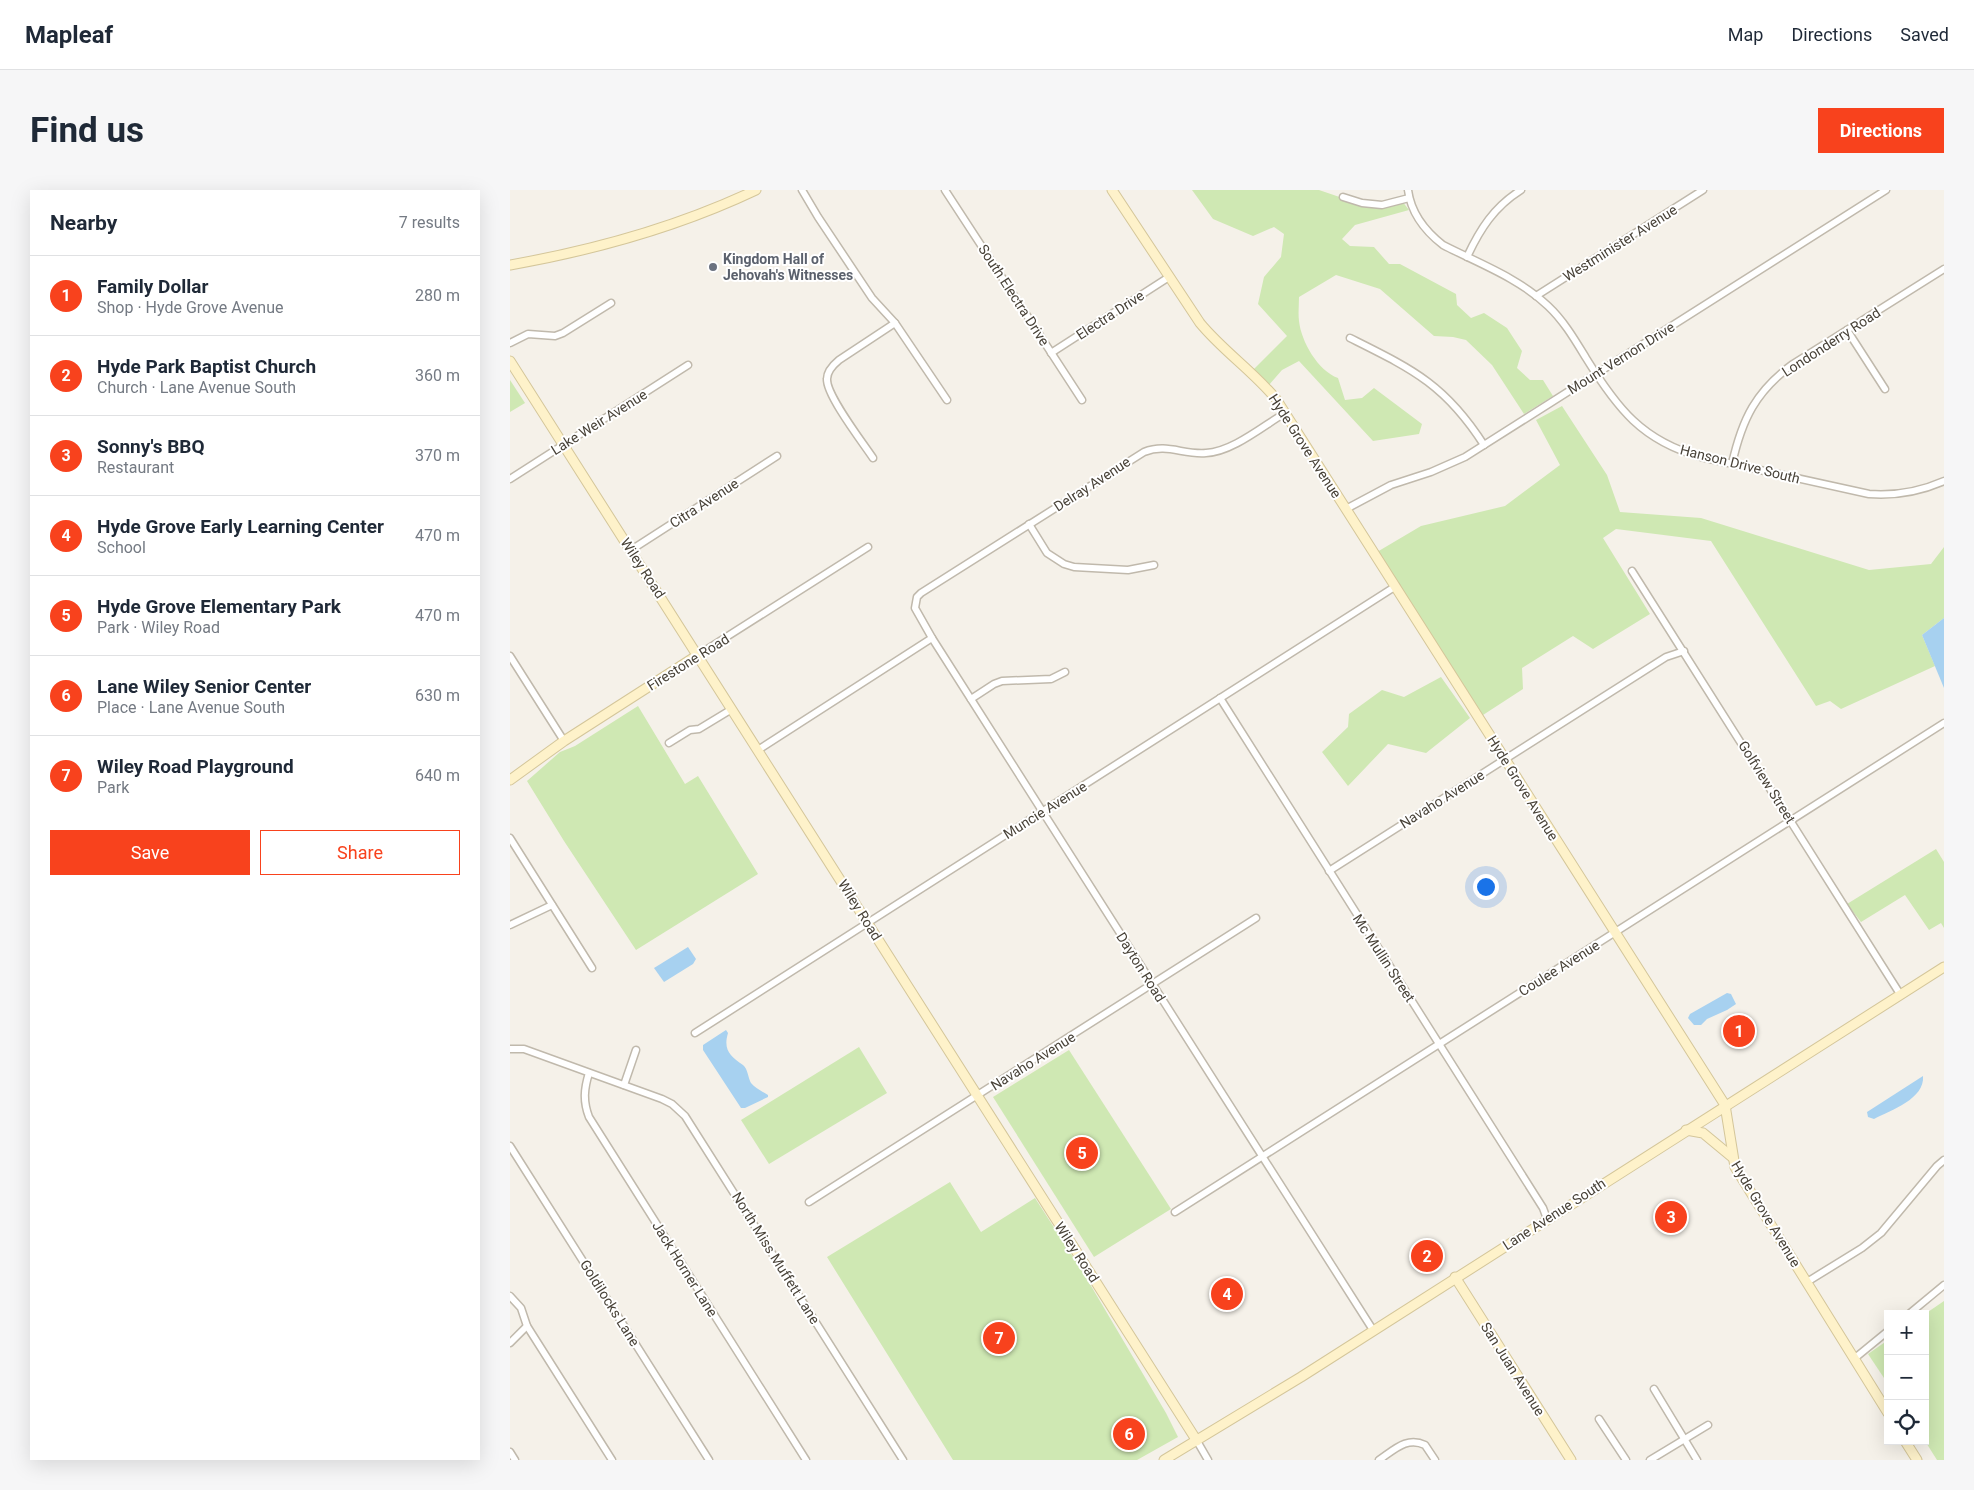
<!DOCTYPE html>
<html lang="en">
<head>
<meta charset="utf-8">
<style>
  body { margin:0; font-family:Roboto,sans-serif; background:#f6f6f7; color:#1f2937 }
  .controls { position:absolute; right:15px; bottom:15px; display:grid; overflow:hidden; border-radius:0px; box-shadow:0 5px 20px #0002 }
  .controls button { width:45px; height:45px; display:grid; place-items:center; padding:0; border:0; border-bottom:1px solid #e0e1e3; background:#fff; color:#1f2937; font:25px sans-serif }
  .you { position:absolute; left:975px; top:696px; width:18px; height:18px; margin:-12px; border:4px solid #fff; border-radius:50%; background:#1a73e8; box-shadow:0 0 0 8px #1a73e833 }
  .badge { display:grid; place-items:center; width:32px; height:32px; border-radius:50%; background:#f8421d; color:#fff; font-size:16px; font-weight:700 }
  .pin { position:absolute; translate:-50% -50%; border:2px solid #fff; box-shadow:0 1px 5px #0006 }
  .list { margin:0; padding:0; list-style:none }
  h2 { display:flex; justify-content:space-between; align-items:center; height:65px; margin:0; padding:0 20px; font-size:21px }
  h2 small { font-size:16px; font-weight:400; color:#747a83 }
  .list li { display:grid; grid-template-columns:32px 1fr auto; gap:15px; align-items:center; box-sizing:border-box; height:80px; padding:0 20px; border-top:1px solid #e0e1e3 }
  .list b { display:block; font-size:19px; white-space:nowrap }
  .list p { margin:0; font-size:16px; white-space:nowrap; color:#747a83 }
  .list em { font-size:16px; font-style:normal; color:#747a83 }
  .actions { display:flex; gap:10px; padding:15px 20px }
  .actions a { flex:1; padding:11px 0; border:1px solid #f8421d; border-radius:0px; text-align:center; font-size:18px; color:#f8421d }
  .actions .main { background:#f8421d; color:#fff }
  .icon { flex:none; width:28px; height:28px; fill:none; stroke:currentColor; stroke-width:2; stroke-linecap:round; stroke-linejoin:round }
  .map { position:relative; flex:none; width:1434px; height:1270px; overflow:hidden; border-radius:0px }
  header { display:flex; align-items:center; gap:30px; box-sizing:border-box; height:70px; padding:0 25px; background:#fff; border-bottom:1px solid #e0e1e3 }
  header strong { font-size:24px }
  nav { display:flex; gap:28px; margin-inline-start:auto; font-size:18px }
  .intro { display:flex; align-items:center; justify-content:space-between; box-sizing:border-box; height:120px; padding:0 30px }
  h1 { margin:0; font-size:35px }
  .button { padding:12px 22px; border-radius:0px; background:#f8421d; color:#fff; font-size:18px; font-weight:700 }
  main { display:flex; gap:30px; padding:0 30px }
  aside { flex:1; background:#fff; border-radius:0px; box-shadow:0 5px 20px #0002 }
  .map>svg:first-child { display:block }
  .green { fill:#cfe8b3 }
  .water { fill:#a7d1f0 }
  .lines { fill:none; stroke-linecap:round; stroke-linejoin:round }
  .street-casing { stroke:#c0b9ac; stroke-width:9 }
  .secondary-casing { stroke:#d4c69a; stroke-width:11 }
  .street { stroke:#fff; stroke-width:6 }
  .secondary { stroke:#fef2ca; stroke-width:9 }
  .worship-dot { fill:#6b7280; stroke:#fff; stroke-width:2 }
  .labels { text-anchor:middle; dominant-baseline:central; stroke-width:4; stroke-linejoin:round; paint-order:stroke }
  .street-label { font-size:14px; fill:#484238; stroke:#fff }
  .worship-label { font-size:14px; font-weight:bold; fill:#5b616d; stroke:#fff; text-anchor:start }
</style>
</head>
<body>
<header>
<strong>Mapleaf</strong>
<nav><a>Map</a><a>Directions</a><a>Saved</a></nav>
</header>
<div class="intro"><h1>Find us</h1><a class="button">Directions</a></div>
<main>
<aside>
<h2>Nearby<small>7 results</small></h2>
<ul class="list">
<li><span class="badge">1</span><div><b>Family Dollar</b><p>Shop · Hyde Grove Avenue</p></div><em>280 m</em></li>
<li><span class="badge">2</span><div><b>Hyde Park Baptist Church</b><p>Church · Lane Avenue South</p></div><em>360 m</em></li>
<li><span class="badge">3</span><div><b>Sonny's BBQ</b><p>Restaurant</p></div><em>370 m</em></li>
<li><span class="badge">4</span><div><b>Hyde Grove Early Learning Center</b><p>School</p></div><em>470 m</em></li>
<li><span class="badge">5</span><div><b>Hyde Grove Elementary Park</b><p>Park · Wiley Road</p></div><em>470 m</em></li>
<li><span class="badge">6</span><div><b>Lane Wiley Senior Center</b><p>Place · Lane Avenue South</p></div><em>630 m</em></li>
<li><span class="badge">7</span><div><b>Wiley Road Playground</b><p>Park</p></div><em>640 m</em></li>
</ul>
<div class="actions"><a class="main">Save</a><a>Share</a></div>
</aside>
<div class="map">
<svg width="1434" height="1270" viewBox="0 0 1434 1270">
  <rect width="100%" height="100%" fill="#f5f1e9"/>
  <g class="green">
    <path d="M 682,0 L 809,0 L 853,15 L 892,11 L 899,20 L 845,35 L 832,49 L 840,56 L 864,57 L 879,74 L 890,74 L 946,104 L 947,115 L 961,128 L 974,123 L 997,138 L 1012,161 L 1007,178 L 1020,190 L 1033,190 L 1043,206 L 1014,224 L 982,175 L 956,150 L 943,147 L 924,146 L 870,99 L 826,85 L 789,107 C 789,115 788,123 789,131 C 791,151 808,181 828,188 L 835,210 L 852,208 L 864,198 L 912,234 L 909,244 L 863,251 L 789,171 L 772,180 L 759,195 L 743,180 L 777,146 L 748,114 L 754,87 L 771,67 L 774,44 L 764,37 L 743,46 L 703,29 Z"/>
    <path d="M 0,190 L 15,213 L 0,222 Z"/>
    <path d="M 1052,216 L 1097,285 L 1110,322 L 1191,328 L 1359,380 L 1421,374 L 1434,357 L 1434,428 L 1412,445 L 1425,476 L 1331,519 L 1320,511 L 1306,516 L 1201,351 L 1106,339 L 1093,348 L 1140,424 L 1083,459 L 1063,446 L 1012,478 L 1013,499 L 973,525 L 867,362 L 911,336 L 995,316 L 1050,275 L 1026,230 Z"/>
    <path d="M 931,487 L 960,528 L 916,563 L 878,554 L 838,596 L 812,562 L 838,537 L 839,524 L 872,500 L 894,507 Z"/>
    <path d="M 128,516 L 175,594 L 188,586 L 248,684 L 126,760 L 54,651 L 17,591 L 50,562 L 65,556 Z"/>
    <path d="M 1426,659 L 1434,672 L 1434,738 L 1431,733 L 1419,740 L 1395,705 L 1351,732 L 1337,714 Z"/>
    <path d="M 349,857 L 377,903 L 259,974 L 231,930 Z"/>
    <path d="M 559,860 L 661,1019 L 584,1067 L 483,907 Z"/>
    <path d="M 440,992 L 471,1042 L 525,1008 L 574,1084 L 656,1223 L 668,1247 L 627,1270 L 443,1270 L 317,1067 Z"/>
    <path d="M 1434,1111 L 1434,1270 L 1427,1270 L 1415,1251 L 1415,1124 Z"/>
    <path d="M 1378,1150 L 1378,1194 L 1358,1164 Z"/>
  </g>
  <g class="water">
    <path d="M 1434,428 L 1434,498 L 1412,445 Z"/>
    <path d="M 178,757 L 186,769 L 183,774 L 154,792 L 144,778 Z"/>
    <path d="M 1217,803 L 1221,804 L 1226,814 L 1217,820 L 1197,829 L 1191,835 L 1184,835 L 1178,828 L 1180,824 Z"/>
    <path d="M 216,840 L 218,843 C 213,860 220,866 233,875 C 238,879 238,888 241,893 C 245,898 253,902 258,905 L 258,907 L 235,918 L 231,918 L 193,860 L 193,855 Z"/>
    <path d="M 1413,886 C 1415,909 1381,920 1364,929 L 1358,927 L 1357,922 Z"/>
  </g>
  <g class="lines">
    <defs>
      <g id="street">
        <path d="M 292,0 L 308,27 L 362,108 L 385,133 L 437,210"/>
        <path d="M 435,0 L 572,210"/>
        <path d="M 898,0 C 901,23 915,41 933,55 C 968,73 1009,88 1038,116 C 1054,131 1065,150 1076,168 C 1107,218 1132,251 1191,267 L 1359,304 C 1386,306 1409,302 1434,291"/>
        <path d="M 833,7 L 852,13 L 872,15 L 899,8"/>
        <path d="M 957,67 C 970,39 984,17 1011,0"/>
        <path d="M 1026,106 L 1193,0"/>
        <path d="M 1337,140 L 1375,199"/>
        <path d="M 840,148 C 902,179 935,194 974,255"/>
        <path d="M 0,153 L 18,144 L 45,146 L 53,143 L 101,113"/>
        <path d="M 541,163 L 659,87"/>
        <path d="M 775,223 C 753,236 722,262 696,263 C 673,265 657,253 634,262 L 411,403 L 407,407 L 405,418 L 422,448 L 863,1140"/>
        <path d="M 363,268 C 353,253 316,205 317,189 C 317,181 323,175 329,170 L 385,133"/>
        <path d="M 1222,274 C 1232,229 1246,201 1283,174 L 1434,79"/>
        <path d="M 0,289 L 178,175"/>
        <path d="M 836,319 L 881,295 L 921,282 L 955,267 L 1376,0"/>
        <path d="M 519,334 L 537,363 L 554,374 L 564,377 L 618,380 L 644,375"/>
        <path d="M 121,360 L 267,266"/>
        <path d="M 1122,381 L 1390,804"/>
        <path d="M 188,465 L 358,357"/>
        <path d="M 0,466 L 54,551"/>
        <path d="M 710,508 L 1033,1018 L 1037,1029"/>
        <path d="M 461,509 L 484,494 L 492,491 L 541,489 L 555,482"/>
        <path d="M 159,553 L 180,540 L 189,539 L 222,519"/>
        <path d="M 248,560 L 422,448"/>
        <path d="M 0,648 L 82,778"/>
        <path d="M 819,681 L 1156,467 L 1174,461"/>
        <path d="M 0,735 L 42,715"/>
        <path d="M 185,843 L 886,396"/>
        <path d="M 0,859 L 14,859 L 152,909 L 162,914 L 175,926 L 393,1270"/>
        <path d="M 79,883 C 74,899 73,911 79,927 L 296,1270"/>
        <path d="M 114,895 L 126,860"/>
        <path d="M 0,956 L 199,1270"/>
        <path d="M 299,1012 L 746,728"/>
        <path d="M 665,1022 L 1434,533"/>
        <path d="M 1297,1092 L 1352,1058 L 1371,1043 L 1427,976 L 1434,970"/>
        <path d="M 0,1106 L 11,1118 L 17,1136 L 102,1270"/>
        <path d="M 1399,1124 L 1434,1095"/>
        <path d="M 0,1153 L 17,1136"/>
        <path d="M 1345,1168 L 1378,1141"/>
        <path d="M 1144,1199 L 1187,1270"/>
        <path d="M 1089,1229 L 1116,1270"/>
        <path d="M 687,1251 L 698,1270"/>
        <path d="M 0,1262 L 5,1270"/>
        <path d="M 869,1270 C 884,1260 897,1246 915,1255 L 925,1270"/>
        <path d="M 1140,1270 L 1198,1235"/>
      </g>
      <g id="secondary">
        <path d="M 602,0 L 690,133 C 713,161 743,181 766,209 L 1215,915 L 1225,977 L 1378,1223"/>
        <path d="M 0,75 C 85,60 168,37 246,0"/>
        <path d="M 0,171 L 687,1251"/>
        <path d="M 0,590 L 54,551 L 188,465"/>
        <path d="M 1176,940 L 1193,943 L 1222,967"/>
        <path d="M 945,1087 L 1061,1270"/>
        <path d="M 1395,1251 L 1407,1270"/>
        <path d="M 654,1270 L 791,1187 L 1434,777"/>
      </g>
    </defs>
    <use href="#street" class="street-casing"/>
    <use href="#secondary" class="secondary-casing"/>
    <use href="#street" class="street"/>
    <use href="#secondary" class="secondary"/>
  </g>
  <circle class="worship-dot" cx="203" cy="77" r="5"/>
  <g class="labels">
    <g class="street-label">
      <text transform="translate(1110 53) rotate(-32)">Westminister Avenue</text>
      <text transform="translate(504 105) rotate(57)">South Electra Drive</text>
      <text transform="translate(600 125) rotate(-33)">Electra Drive</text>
      <text transform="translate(1321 152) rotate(-33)">Londonderry Road</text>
      <text transform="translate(1111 168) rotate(-32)">Mount Vernon Drive</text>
      <text transform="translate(89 232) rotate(-32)">Lake Weir Avenue</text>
      <text transform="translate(795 256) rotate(57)">Hyde Grove Avenue</text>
      <text transform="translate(1230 274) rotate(14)">Hanson Drive South</text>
      <text transform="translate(582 294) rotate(-33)">Delray Avenue</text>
      <text transform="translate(194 313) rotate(-33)">Citra Avenue</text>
      <text transform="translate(133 378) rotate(57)">Wiley Road</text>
      <text transform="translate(178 472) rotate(-32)">Firestone Road</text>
      <text transform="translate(1257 592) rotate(58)">Golfview Street</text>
      <text transform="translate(1013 598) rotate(58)">Hyde Grove Avenue</text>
      <text transform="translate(932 609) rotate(-32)">Navaho Avenue</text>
      <text transform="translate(535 620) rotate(-32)">Muncie Avenue</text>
      <text transform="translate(350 720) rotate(58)">Wiley Road</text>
      <text transform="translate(874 768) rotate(57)">Mc Mullin Street</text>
      <text transform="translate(631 777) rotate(58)">Dayton Road</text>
      <text transform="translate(1049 778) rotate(-32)">Coulee Avenue</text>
      <text transform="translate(523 871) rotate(-32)">Navaho Avenue</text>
      <text transform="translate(1044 1024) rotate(-33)">Lane Avenue South</text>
      <text transform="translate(1256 1024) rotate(59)">Hyde Grove Avenue</text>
      <text transform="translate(567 1062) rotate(57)">Wiley Road</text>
      <text transform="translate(266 1068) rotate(58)">North Miss Muffett Lane</text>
      <text transform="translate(175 1079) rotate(58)">Jack Horner Lane</text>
      <text transform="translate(100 1113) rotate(58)">Goldilocks Lane</text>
      <text transform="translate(1003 1179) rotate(58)">San Juan Avenue</text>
    </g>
    <g class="worship-label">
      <text x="213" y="69">Kingdom Hall of<tspan x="213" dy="16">Jehovah's Witnesses</tspan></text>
    </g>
  </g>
</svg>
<div class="controls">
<button>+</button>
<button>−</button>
<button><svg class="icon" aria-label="locate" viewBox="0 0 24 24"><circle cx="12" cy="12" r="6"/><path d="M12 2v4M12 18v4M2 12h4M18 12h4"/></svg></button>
</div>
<div class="you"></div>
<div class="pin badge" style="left:1229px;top:841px">1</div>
<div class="pin badge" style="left:917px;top:1066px">2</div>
<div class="pin badge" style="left:1161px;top:1027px">3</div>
<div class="pin badge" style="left:717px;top:1104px">4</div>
<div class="pin badge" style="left:572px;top:963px">5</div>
<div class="pin badge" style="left:619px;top:1244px">6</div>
<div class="pin badge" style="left:489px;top:1148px">7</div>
</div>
</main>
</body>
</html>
